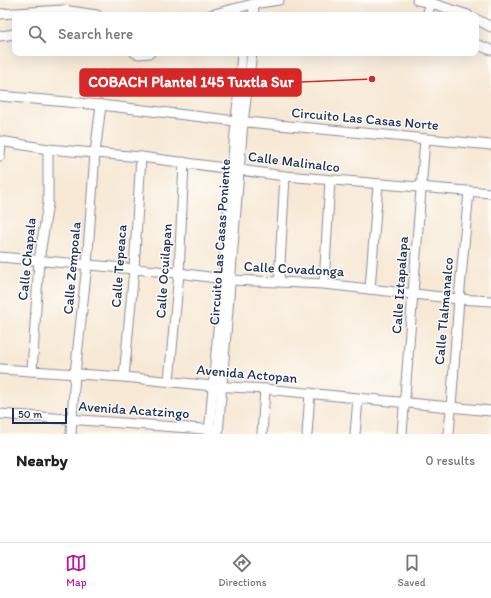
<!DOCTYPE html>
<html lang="en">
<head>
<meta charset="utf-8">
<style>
  body { margin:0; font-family:Itim,sans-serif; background:#f2f2f2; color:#222 }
  .scale { position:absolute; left:12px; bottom:10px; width:55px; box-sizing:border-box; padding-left:4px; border:2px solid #1b2f5e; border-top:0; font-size:11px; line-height:14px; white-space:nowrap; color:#1b2f5e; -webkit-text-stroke:3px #fdfcf7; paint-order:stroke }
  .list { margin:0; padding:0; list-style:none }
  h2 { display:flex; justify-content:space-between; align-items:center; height:52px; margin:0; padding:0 16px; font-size:17px }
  h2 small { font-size:13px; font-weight:400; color:#767676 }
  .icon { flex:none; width:22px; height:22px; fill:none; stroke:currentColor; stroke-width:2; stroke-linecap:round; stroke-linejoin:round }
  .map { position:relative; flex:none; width:491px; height:434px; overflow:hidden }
  .search { position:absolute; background:#fff; box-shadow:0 4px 16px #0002; left:12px; right:12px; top:12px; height:44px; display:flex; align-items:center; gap:10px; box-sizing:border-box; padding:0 14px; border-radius:8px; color:#767676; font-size:15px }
  .sheet { height:108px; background:#fff }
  nav { display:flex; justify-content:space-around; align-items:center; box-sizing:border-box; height:56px; border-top:1px solid #e0e0e0; background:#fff; font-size:11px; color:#767676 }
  nav a { display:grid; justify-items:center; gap:2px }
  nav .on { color:#b5179e }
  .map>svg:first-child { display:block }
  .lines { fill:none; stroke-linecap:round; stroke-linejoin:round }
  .minor-casing { stroke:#898c9a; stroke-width:11 }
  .minor { stroke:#fff; stroke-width:9 }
  .labels { text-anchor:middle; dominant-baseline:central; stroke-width:3; stroke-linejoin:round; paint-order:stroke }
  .street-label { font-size:14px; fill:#1b2f5e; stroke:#fdfcf7 }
  .leader { fill:none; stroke:#d62828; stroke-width:1.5 }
  .callout-dot { fill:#d62828; stroke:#fdfcf7; stroke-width:1.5 }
  .callout { fill:#d62828; stroke:#d62828; stroke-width:1.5 }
  .callout-label { font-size:15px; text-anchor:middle; font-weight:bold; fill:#fff }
</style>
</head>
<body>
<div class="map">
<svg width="491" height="434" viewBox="0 0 491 434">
  <rect width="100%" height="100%" fill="#fdfcf7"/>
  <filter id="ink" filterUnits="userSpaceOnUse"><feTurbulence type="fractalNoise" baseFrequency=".025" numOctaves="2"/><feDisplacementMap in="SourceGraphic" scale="8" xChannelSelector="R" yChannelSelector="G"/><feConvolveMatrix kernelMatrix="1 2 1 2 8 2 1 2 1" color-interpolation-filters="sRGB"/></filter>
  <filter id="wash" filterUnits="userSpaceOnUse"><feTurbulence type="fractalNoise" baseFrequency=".012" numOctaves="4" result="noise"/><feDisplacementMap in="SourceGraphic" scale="16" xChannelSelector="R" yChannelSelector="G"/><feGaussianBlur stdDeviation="0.9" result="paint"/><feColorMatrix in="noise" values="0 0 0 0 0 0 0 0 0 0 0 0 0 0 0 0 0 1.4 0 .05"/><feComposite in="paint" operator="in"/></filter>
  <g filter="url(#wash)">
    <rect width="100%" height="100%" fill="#f7e9d5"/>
  </g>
  <g filter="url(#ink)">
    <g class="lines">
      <defs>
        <g id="minor">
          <path d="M 417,0 L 431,3 L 468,15"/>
          <path d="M 253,4 L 254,15"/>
          <path d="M 0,14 L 63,10 L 97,15"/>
          <path d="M 210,15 L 253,4 L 279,0"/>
          <path d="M 427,15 L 431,3"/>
          <path d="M 476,19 L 491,27"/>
          <path d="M 0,36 L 15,34"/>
          <path d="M 476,44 L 491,50"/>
          <path d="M 135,53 L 139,54 L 150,53"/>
          <path d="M 0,96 L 101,105 L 236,121 L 491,145"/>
          <path d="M 0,141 L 48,149 L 141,157 L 285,176 L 491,193"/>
          <path d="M 0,156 L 1,142"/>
          <path d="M 0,257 L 179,273 L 231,280 L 324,284 L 459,299 L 491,301"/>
          <path d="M 279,281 L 285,176"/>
          <path d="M 324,284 L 330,180"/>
          <path d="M 370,289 L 378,184"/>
          <path d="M 0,369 L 124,377 L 213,386 L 265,389 L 491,411"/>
          <path d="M 32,371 L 39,261 L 48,203 L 48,149"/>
          <path d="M 124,377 L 134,269 L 141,157"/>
          <path d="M 169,381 L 179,273 L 184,162"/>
          <path d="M 0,414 L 216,430"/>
          <path d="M 71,434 L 75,374 L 87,265 L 95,153 L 101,105"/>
          <path d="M 209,434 L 242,53"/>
          <path d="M 218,434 L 243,122 L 252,53"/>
          <path d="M 262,434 L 265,389"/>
          <path d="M 307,434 L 310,393"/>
          <path d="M 355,434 L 358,399"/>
          <path d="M 402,434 L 425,139"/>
          <path d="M 449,434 L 459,299 L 469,191"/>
        </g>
      </defs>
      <use href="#minor" class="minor-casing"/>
      <use href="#minor" class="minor"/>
    </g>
  </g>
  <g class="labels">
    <g class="street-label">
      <text transform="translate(365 119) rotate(5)">Circuito Las Casas Norte</text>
      <text transform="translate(294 162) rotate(7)">Calle Malinalco</text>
      <text transform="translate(220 242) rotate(-86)">Circuito Las Casas Poniente</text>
      <text transform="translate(27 259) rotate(-84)">Calle Chapala</text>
      <text transform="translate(119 266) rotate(-86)">Calle Tepeaca</text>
      <text transform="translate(72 268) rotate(-85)">Calle Zempoala</text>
      <text transform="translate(294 269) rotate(3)">Calle Covadonga</text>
      <text transform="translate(164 271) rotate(-86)">Calle Ocuilapan</text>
      <text transform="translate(400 285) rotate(-86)">Calle Iztapalapa</text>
      <text transform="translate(444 311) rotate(-85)">Calle Tlalmanalco</text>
      <text transform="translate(247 374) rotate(5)">Avenida Actopan</text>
      <text transform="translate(134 410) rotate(4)">Avenida Acatzingo</text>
    </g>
  </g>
  <path class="leader" d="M372 79L301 82"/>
  <circle class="callout-dot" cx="372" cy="79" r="4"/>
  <rect class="callout" x="80" y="69" width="221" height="27" rx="4"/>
  <g class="callout-label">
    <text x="191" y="87">COBACH Plantel 145 Tuxtla Sur</text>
  </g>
</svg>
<div class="scale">50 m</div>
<div class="search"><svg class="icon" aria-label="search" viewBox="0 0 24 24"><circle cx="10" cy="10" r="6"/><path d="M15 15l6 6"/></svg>Search here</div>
</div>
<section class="sheet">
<h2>Nearby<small>0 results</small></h2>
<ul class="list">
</ul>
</section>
<nav>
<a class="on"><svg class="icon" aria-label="map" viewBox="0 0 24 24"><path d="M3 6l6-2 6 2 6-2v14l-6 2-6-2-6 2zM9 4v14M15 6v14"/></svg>Map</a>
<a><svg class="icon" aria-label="directions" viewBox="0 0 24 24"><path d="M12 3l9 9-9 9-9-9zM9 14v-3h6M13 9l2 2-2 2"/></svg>Directions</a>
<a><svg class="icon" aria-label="saved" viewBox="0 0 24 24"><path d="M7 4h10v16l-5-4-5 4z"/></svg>Saved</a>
</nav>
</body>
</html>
